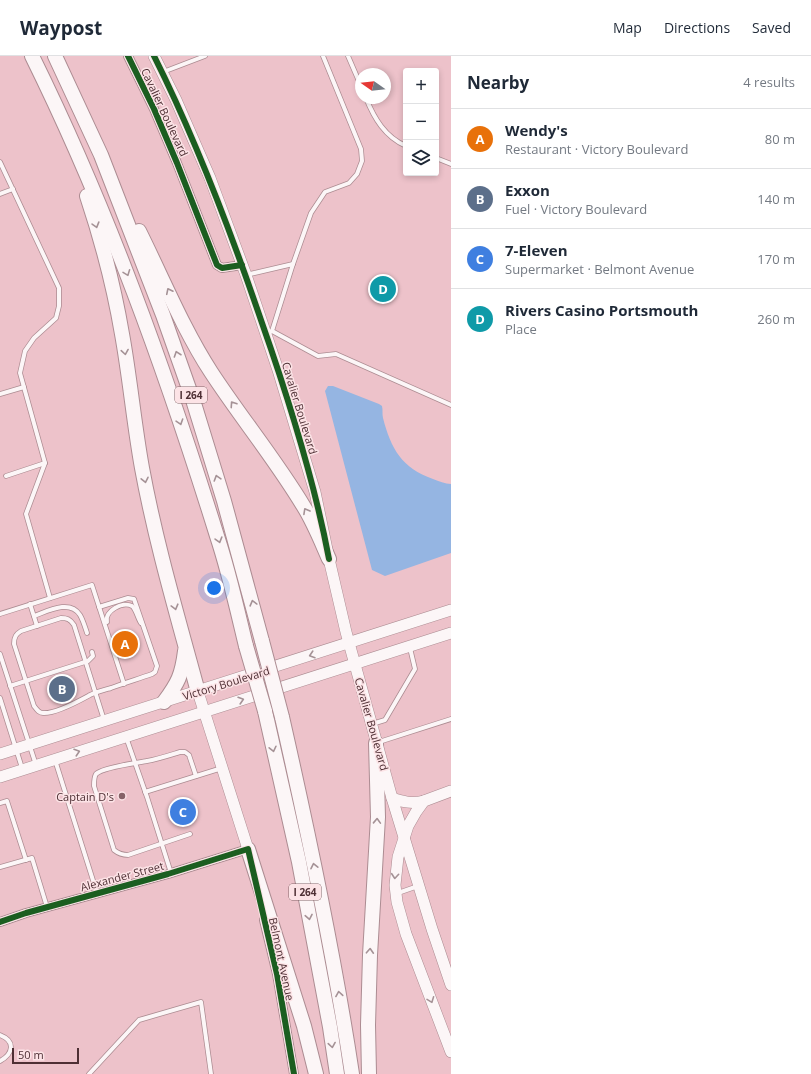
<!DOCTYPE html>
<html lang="en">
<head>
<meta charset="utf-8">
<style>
  body { margin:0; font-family:"Open Sans",sans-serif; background:#f2f2f3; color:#1f2937 }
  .controls { position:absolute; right:12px; top:12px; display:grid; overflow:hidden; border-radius:4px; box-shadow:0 2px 6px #0003 }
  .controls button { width:36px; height:36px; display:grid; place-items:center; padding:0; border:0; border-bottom:1px solid #e0e1e3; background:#fff; color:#1f2937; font:20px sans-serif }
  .compass { position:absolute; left:355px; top:12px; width:36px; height:36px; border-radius:50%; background:#fff; box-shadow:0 2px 6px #0003; rotate:284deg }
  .scale { position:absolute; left:12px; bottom:10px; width:67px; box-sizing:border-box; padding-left:4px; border:2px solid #4e2f34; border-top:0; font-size:11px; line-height:14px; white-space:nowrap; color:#4e2f34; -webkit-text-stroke:3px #fce3e6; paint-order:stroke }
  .you { position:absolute; left:214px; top:532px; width:14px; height:14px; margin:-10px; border:3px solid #fff; border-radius:50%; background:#1a73e8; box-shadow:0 0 0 6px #1a73e833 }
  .badge { display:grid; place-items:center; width:26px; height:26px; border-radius:50%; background:#1a73e8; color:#fff; font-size:13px; font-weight:700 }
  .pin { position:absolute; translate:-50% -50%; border:2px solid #fff; box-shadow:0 1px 4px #0006 }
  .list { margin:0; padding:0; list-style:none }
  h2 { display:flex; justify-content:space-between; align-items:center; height:52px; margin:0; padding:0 16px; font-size:17px }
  h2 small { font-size:13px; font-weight:400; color:#747a83 }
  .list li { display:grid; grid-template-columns:26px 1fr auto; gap:12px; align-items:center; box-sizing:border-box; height:60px; padding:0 16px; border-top:1px solid #e0e1e3 }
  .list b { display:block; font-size:15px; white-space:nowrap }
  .list p { margin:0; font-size:13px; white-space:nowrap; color:#747a83 }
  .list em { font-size:13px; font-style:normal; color:#747a83 }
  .icon { flex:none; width:22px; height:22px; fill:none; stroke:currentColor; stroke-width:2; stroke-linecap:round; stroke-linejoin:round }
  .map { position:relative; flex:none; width:451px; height:1018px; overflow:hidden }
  header { display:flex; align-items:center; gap:24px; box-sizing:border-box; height:56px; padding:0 20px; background:#fff; border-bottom:1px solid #e0e1e3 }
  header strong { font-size:19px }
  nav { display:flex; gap:22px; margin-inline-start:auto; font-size:14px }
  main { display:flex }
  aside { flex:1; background:#fff }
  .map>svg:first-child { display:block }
  .water { fill:#95b5e2 }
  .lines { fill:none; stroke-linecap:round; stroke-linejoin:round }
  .lane-casing { stroke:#ac8c92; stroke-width:5.5 }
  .street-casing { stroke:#ac8c92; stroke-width:10 }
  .secondary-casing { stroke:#ac8c92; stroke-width:12 }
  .highway-casing { stroke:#ac8c92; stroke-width:16 }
  .lane { stroke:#fcf6f7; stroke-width:4 }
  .street { stroke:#fcf6f7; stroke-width:8 }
  .secondary { stroke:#fcf6f7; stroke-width:11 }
  .highway { stroke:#fcf6f7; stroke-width:14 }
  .highway-bridge-casing { stroke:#ac8c92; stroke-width:16; stroke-linecap:butt }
  .highway-bridge { stroke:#fcf6f7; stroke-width:14 }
  .cycleway-casing { stroke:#fce3e6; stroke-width:8 }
  .cycleway { stroke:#1b5e20; stroke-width:6 }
  .oneway { stroke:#a59296 }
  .poi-dot { fill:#866268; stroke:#fce3e6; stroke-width:1.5 }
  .labels { text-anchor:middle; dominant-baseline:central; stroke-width:3; stroke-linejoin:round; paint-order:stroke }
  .shield { fill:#fce3e6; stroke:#826569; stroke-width:1 }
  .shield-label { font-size:10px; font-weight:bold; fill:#4e2f34 }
  .street-label { font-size:11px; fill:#4e2f34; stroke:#fce3e6 }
  .poi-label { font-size:11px; fill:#4e2f34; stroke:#fce3e6; text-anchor:end }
</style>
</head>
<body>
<header>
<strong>Waypost</strong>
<nav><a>Map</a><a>Directions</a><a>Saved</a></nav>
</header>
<main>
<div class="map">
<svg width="451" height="1018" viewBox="0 0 451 1018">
  <rect width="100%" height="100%" fill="#edc2ca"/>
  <path class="water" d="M 328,330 L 333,330 L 379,348 L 382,350 C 383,354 382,358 383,362 C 391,393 402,412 433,423 C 439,425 445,428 451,428 L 451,497 L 385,520 L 372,514 L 325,335 Z"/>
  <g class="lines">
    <defs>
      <g id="lane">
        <path d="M 348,0 L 361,30"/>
        <path d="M 163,16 L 205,0"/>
        <path d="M 366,42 C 374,62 385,81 406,90"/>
        <path d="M 436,102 L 451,108"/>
        <path d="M 0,106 L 59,232 L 59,250 L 56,262 L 34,282 L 25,295 L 20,317 L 45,407 L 26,458 L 50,542"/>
        <path d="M 0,138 L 13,133"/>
        <path d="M 246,219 L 293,208"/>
        <path d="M 272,275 L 318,300 L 336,298 L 451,349"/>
        <path d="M 266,278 L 272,275 L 293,208 L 311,157 L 325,136 L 349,127 L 357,118 L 362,105 L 361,93 L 323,0"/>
        <path d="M 0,338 L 24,331"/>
        <path d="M 6,420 L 45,407"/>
        <path d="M 30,548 L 37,570"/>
        <path d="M 99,551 L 128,542 L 134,543 L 157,610 L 155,616 L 152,618 C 138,623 124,627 111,632 C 104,634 96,636 90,639 C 79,645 56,658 43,657 C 39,657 37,654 34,650 L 14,588 C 14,581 16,578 21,575 L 61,562 C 67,562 70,563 74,569 C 84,600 94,632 104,664"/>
        <path d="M 0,558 L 92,529 L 124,628"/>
        <path d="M 34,560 C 48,555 70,543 80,559 C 83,564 85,571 87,577"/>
        <path d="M 107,566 C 104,555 123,545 132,550 C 136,553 138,563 141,567"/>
        <path d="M 0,598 L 36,709"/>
        <path d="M 10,630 L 88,605 L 93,600 L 92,596"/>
        <path d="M 0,642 L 22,712"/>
        <path d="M 372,668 L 385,664 L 415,613 L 410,592"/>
        <path d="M 126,681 L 147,741 L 171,817"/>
        <path d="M 379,686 L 451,663"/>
        <path d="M 55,704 L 97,837"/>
        <path d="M 145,736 L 222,712"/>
        <path d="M 0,747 L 7,745 L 26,804"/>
        <path d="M 190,778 L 128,799 C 122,799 119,798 114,794 L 94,730 C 94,726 94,721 96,718 C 103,711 137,707 147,705 C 158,703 170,699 180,696 L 185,696 L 189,699 L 196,720"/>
        <path d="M 0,811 L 32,802 L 47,851"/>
        <path d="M 398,837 L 418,830"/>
        <path d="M 0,979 C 16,985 13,998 0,1005"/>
        <path d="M 89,1018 L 139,964 L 201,946 L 211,1018"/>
      </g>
      <g id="street">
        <path d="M 128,0 L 154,53 L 177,107 L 217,209 L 222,212 L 242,209"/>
        <path d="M 264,864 L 277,918 L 294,1018"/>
        <path d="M 0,866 L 26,857 L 168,818 L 248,793 L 249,796"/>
      </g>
      <g id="secondary">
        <path d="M 154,0 L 176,44 L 210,122 L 246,219 L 278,314 L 315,436 L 329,503 L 346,576 L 392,742 L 432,873 L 451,929"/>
        <path d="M 198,636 L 248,793"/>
        <path d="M 0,698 L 451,554"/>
        <path d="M 0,721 L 451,577"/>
        <path d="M 451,735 L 424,745 L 416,756 L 408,770 L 398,801 L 395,829 L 397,846 L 406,878 L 451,996"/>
        <path d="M 392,742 C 403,746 412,748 424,745"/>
      </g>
      <g id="highway">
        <path d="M 32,0 C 108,154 166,316 217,480 C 229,516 237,553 246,590"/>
        <path d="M 55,0 L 101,99 L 163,259 L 193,344 L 224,445 L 262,585"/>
        <path d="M 87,140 C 102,185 114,231 122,278 C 130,322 134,368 142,412 C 156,488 178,562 198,636"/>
        <path d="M 139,175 C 162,221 183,273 211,316 C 241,362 276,404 304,451 C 314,467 321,485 329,503"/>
        <path d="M 164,646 C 178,627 182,619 185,595"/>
        <path d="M 265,655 L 299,806 L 330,971 L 337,1018"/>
        <path d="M 282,661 C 309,780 334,898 352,1018"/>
        <path d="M 248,793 L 304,970 L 316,1018"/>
        <path d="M 369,1018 L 368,969 L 370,899 L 378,761 L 376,687"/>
      </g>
    </defs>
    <use href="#lane" class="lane-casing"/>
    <use href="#street" class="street-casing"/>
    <use href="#secondary" class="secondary-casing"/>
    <use href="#highway" class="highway-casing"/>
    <use href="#lane" class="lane"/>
    <use href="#street" class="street"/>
    <use href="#secondary" class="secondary"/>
    <use href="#highway" class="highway"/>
    <defs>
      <g id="highway-bridge">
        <path d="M 262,585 L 282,661"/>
        <path d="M 246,590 L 265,655"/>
      </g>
    </defs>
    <use href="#highway-bridge" class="highway-bridge-casing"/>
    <use href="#highway-bridge" class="highway-bridge"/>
    <defs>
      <g id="cycleway">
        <path d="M 128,0 L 154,53 L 177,107 L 217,209 L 222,212 L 242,209"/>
        <path d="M 154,0 C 197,86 231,176 262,267 C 289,344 314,423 329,503"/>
        <path d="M 0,866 L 26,857 L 168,818 L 248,793 L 277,918 L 294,1018"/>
      </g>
    </defs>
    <use href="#cycleway" class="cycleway-casing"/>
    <use href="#cycleway" class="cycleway"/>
  </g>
  <defs><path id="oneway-chevron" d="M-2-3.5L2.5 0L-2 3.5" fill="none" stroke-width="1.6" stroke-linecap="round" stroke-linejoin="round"/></defs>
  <g class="oneway">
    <use href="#oneway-chevron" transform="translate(96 169) rotate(74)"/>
    <use href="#oneway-chevron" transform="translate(127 217) rotate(69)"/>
    <use href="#oneway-chevron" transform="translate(169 235) rotate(-116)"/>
    <use href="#oneway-chevron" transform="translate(125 296) rotate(81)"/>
    <use href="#oneway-chevron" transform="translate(177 298) rotate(-109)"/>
    <use href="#oneway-chevron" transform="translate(233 348) rotate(-124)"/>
    <use href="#oneway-chevron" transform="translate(180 366) rotate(72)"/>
    <use href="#oneway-chevron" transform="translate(217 422) rotate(-107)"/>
    <use href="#oneway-chevron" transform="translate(145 424) rotate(78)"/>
    <use href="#oneway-chevron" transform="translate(306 455) rotate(-119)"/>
    <use href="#oneway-chevron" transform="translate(219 484) rotate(74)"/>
    <use href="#oneway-chevron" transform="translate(253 547) rotate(-105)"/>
    <use href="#oneway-chevron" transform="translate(175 551) rotate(75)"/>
    <use href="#oneway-chevron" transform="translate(312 599) rotate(162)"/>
    <use href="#oneway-chevron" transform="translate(241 644) rotate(-17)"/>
    <use href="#oneway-chevron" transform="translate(273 693) rotate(77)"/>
    <use href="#oneway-chevron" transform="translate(77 696) rotate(-18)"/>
    <use href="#oneway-chevron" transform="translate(377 765) rotate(-88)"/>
    <use href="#oneway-chevron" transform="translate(314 810) rotate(-102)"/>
    <use href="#oneway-chevron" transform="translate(395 820) rotate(95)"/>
    <use href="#oneway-chevron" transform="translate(309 861) rotate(79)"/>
    <use href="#oneway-chevron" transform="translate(370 895) rotate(-87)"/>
    <use href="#oneway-chevron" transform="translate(339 938) rotate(-99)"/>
    <use href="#oneway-chevron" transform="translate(431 944) rotate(69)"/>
    <use href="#oneway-chevron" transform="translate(332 989) rotate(81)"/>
  </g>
  <circle class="poi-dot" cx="122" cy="740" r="4"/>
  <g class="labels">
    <g class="shield">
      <rect x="175" y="331" width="32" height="16" rx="3"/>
      <rect x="289" y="828" width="32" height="16" rx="3"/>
    </g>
    <g class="shield-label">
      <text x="191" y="339">I 264</text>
      <text x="305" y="836">I 264</text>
    </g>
    <g class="street-label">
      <text transform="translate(165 56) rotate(65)">Cavalier Boulevard</text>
      <text transform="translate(300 352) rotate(73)">Cavalier Boulevard</text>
      <text transform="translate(226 627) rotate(-17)">Victory Boulevard</text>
      <text transform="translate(372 668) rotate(74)">Cavalier Boulevard</text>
      <text transform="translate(122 820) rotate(-15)">Alexander Street</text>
      <text transform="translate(282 903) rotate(78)">Belmont Avenue</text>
    </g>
    <g class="poi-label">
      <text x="114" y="740">Captain D's</text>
    </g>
  </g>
</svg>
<div class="controls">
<button>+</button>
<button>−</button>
<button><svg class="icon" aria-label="layers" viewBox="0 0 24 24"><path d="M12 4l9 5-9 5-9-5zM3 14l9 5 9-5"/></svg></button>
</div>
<svg class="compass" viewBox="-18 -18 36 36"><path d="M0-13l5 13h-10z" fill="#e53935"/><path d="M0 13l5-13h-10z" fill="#747a83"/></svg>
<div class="scale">50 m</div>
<div class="you"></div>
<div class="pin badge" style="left:125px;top:588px;background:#e8710a">A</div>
<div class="pin badge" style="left:62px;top:633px;background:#5c6f8a">B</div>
<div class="pin badge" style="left:183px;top:756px;background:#3f7fe0">C</div>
<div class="pin badge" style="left:383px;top:233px;background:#0f9aa8">D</div>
</div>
<aside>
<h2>Nearby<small>4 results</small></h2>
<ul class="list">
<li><span class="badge" style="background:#e8710a">A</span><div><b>Wendy's</b><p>Restaurant · Victory Boulevard</p></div><em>80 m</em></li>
<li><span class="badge" style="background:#5c6f8a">B</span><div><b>Exxon</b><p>Fuel · Victory Boulevard</p></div><em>140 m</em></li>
<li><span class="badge" style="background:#3f7fe0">C</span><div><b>7-Eleven</b><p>Supermarket · Belmont Avenue</p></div><em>170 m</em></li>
<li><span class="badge" style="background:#0f9aa8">D</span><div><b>Rivers Casino Portsmouth</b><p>Place</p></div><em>260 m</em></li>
</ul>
</aside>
</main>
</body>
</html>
